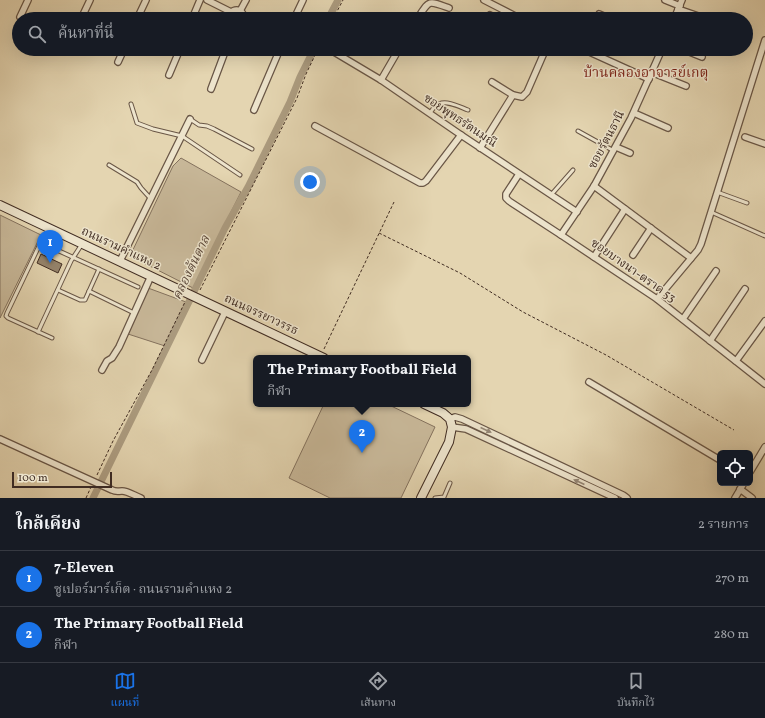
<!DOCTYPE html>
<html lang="th">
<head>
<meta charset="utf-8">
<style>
  body { margin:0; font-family:Vollkorn,"Noto Serif Thai",serif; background:#20242c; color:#f1f3f6 }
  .controls { position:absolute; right:12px; bottom:12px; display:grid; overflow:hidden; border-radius:6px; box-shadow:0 4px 16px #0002 }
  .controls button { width:36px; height:36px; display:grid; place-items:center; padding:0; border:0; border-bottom:1px solid #363941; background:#171b24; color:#f1f3f6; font:20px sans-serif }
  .scale { position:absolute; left:12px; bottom:10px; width:100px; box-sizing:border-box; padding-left:4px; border:2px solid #402c22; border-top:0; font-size:11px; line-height:14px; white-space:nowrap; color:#402c22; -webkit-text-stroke:3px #ede4cc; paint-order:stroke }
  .you { position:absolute; left:310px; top:182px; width:14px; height:14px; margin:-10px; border:3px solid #fff; border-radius:50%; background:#1a73e8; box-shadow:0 0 0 6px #1a73e833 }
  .badge { display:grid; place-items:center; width:26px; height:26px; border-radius:50%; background:#1a73e8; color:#fff; font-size:13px; font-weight:700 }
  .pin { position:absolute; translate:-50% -33px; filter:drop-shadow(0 1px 2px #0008) }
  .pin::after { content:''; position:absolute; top:21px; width:14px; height:12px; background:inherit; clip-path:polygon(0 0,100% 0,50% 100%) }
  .popup { position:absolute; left:253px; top:355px; width:218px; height:52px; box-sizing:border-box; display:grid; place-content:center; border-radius:6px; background:#171b24; filter:drop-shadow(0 1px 3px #0005); font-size:13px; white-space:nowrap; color:#9ea1a6 }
  .popup b { font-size:15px; color:#f1f3f6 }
  .popup::after { content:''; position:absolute; left:50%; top:100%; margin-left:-8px; border:8px solid transparent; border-top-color:#171b24 }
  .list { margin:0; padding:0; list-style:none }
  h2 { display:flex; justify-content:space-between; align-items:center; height:52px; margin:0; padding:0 16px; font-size:17px }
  h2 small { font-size:13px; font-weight:400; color:#9ea1a6 }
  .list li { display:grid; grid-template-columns:26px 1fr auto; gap:12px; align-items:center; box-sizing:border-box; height:56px; padding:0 16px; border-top:1px solid #363941 }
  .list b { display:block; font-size:15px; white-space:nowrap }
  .list p { margin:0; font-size:13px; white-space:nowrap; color:#9ea1a6 }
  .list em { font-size:13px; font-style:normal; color:#9ea1a6 }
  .icon { flex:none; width:22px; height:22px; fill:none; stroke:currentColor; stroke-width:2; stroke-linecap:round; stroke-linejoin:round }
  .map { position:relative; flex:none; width:765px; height:498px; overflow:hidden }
  .search { position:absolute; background:#171b24; box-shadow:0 4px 16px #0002; left:12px; right:12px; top:12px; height:44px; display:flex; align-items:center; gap:10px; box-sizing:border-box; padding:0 14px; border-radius:22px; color:#9ea1a6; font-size:15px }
  .sheet { height:164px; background:#171b24 }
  nav { display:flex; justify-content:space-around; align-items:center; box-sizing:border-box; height:56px; border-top:1px solid #363941; background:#171b24; font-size:11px; color:#9ea1a6 }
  nav a { display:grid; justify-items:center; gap:2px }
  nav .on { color:#1a73e8 }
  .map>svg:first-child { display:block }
  .green { fill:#c8b899; stroke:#84725e }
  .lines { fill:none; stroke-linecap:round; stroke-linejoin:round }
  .canal { stroke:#ac9c80; stroke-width:7 }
  .building { fill:#95846c; stroke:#402c22 }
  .lane-casing { stroke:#695646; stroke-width:5 }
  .street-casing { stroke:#695646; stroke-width:8 }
  .secondary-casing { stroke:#402c22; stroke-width:10 }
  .path { stroke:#402c22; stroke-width:1; stroke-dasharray:3 2; stroke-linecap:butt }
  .lane { stroke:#ede4cc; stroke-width:3 }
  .street { stroke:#ede4cc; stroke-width:5.5 }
  .secondary { stroke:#ede4cc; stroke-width:8 }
  .oneway { fill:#968877 }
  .labels { text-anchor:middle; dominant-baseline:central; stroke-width:3; stroke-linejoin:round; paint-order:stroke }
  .street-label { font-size:12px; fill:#402c22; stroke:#ede4cc }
  .water-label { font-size:13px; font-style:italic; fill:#5b483a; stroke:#ede4cc }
  .quarter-label { font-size:14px; fill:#7a1f14; stroke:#ede4cc }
</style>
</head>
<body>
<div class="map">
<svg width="765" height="498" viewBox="0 0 765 498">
  <rect width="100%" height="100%" fill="#e4d5b1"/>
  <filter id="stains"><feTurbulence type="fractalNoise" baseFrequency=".005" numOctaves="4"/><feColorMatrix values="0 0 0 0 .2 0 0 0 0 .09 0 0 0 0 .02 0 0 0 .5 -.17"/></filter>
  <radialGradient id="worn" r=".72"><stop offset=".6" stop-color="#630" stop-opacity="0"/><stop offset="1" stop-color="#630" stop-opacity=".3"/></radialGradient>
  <g class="green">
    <path d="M 181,158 L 241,192 L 193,288 L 130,256 L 173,166 Z"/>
    <path d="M 0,215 L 41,235 L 0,318 Z"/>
    <path d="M 148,288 L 186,302 L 165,346 L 128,334 Z"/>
    <path d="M 324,404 L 387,404 L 435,427 L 401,498 L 330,498 L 289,478 Z"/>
  </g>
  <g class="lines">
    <g class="canal">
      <path d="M 328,19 L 338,0"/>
      <path d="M 93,498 L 225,228 L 248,187 L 290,102 L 300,77 L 314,49"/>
    </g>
  </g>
  <path class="building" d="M 41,254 L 62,264 L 58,273 L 37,263 Z"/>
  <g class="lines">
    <defs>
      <g id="lane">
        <path d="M 426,49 L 432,52"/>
        <path d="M 131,104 L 137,123 L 153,129 L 182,136 L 240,175"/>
        <path d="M 430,113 C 432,110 435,105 439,104 C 447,100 460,107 468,110"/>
        <path d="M 190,119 L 199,125 L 207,126 L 214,129 L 252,149"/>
        <path d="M 578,131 L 614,151"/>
        <path d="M 109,165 L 137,182 L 141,188 L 151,199"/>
        <path d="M 717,192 L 747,203"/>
        <path d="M 551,195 L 573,170"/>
        <path d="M 711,212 L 765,236"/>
        <path d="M 58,290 L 80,300 L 85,300 L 99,269"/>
        <path d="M 89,291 L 134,313"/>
        <path d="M 38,332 L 71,261 L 82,244"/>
        <path d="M 52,338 L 8,318 L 6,316 L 7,313 L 39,246 L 44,244 L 46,245 L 138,287"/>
        <path d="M 435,498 L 444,497 L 450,483"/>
      </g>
      <g id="street">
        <path d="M 207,0 L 231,12"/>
        <path d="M 484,0 L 521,19"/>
        <path d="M 665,0 L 680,6"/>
        <path d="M 678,9 L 707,19"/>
        <path d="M 240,11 L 246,0"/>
        <path d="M 599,14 L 611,19"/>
        <path d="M 490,15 L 497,19"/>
        <path d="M 20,17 L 28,0"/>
        <path d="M 81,19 L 90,0"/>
        <path d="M 137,19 L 146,0"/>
        <path d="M 192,19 L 200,0"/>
        <path d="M 229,19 C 229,7 244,7 244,19"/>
        <path d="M 294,19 L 303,0"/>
        <path d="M 417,19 C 430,0 427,0 449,8"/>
        <path d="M 674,19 L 682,0"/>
        <path d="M 329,49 L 381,80 L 461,135 L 577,212"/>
        <path d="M 583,49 L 649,79"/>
        <path d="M 682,49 L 702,57"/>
        <path d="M 118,62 L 124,49"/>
        <path d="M 651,72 L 686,86"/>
        <path d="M 169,75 L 180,49"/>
        <path d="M 381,80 L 399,49"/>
        <path d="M 492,82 L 513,95 L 522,97 L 527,92 L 544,53 L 544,49"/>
        <path d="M 211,89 L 226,49"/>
        <path d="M 254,110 L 280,49"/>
        <path d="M 634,113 L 668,128"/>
        <path d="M 315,126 L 420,183 L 423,183 L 426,181 L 461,135"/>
        <path d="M 745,137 L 765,144"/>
        <path d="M 616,147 L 630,153"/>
        <path d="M 480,148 L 513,95"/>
        <path d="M 519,174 L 506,194 L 506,198 L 509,201 L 561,235 L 657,299 L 765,384"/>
        <path d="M 594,186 L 691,258"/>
        <path d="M 561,235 L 594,186 L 631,118 L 662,49"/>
        <path d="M 633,255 L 651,228"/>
        <path d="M 594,257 L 625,209"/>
        <path d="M 120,261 L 190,119"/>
        <path d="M 657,299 L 698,250 L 701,244 L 765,40"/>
        <path d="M 683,319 L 716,271"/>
        <path d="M 710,341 L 745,289"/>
        <path d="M 202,360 L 225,312"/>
        <path d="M 736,361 L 765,321"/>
        <path d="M 102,370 L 107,361 L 112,358 L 119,347 L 151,276"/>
        <path d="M 589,382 L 720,460"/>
        <path d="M 450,419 L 455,417 L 462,419 L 623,495 L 627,498"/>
        <path d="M 452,427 L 466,429 L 615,498"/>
        <path d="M 0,439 L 112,490 C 116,492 118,491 122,491 C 128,491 135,496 141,498"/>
        <path d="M 750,472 L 765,447"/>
        <path d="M 740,489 L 752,498"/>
        <path d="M 735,498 L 744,483"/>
      </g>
      <g id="secondary">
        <path d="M 0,205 L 324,358"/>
        <path d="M 421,498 L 449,442 L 452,427 L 450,419 L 443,413 L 424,404"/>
      </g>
    </defs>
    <use href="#lane" class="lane-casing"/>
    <use href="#street" class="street-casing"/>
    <use href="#secondary" class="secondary-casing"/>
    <g class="path">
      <path d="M 333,19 L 343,0"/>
      <path d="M 379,233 L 460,273 L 523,312 L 606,355 L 734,430"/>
      <path d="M 200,290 L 297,98 L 306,74 L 318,49"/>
      <path d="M 324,349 L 394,202"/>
      <path d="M 97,475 L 113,441 L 152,370 L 185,302"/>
      <path d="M 86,498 L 91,487"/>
    </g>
    <use href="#lane" class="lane"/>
    <use href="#street" class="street"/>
    <use href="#secondary" class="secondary"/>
  </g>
  <defs><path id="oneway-solid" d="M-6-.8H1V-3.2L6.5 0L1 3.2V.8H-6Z"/></defs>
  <g class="oneway">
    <use href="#oneway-solid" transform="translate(486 430) rotate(25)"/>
    <use href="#oneway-solid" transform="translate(579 482) rotate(-155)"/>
  </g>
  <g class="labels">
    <g class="street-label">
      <text transform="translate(460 121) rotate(34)">ซอยพุทธรัตนมณี</text>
      <text transform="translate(607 140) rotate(-62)">ซอยรัตนธานี</text>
      <text transform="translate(121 249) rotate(25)">ถนนรามคำแหง 2</text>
      <text transform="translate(633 271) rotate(35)">ซอยบางนา-ตราด 53</text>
      <text transform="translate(261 315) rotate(25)">ถนนจรรยาวรรธ</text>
    </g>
    <g class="water-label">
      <text transform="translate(192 268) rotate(-64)">คลองต้นตาล</text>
    </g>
    <g class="quarter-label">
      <text x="646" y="73">บ้านคลองอาจารย์เกตุ</text>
    </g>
  </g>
  <rect width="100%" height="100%" filter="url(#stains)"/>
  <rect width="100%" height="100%" fill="url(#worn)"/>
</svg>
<div class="controls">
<button><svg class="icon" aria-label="locate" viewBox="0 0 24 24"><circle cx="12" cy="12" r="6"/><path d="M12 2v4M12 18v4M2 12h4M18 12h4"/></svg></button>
</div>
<div class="scale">100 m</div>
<div class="you"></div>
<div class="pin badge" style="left:50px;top:263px">1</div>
<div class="pin badge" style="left:362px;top:453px">2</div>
<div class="popup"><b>The Primary Football Field</b>กีฬา</div>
<div class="search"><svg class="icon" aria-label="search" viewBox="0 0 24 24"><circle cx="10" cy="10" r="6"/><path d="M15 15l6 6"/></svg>ค้นหาที่นี่</div>
</div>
<section class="sheet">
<h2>ใกล้เคียง<small>2 รายการ</small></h2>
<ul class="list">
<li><span class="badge">1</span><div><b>7-Eleven</b><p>ซูเปอร์มาร์เก็ต · ถนนรามคำแหง 2</p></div><em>270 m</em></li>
<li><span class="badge">2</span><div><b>The Primary Football Field</b><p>กีฬา</p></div><em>280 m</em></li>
</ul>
</section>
<nav>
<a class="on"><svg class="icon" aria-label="map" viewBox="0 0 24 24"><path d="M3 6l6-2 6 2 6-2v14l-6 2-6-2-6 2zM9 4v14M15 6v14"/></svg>แผนที่</a>
<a><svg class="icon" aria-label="directions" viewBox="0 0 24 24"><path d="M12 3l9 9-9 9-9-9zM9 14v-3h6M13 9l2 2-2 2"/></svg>เส้นทาง</a>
<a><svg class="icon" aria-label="saved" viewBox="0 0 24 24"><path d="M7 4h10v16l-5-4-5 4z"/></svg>บันทึกไว้</a>
</nav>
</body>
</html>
